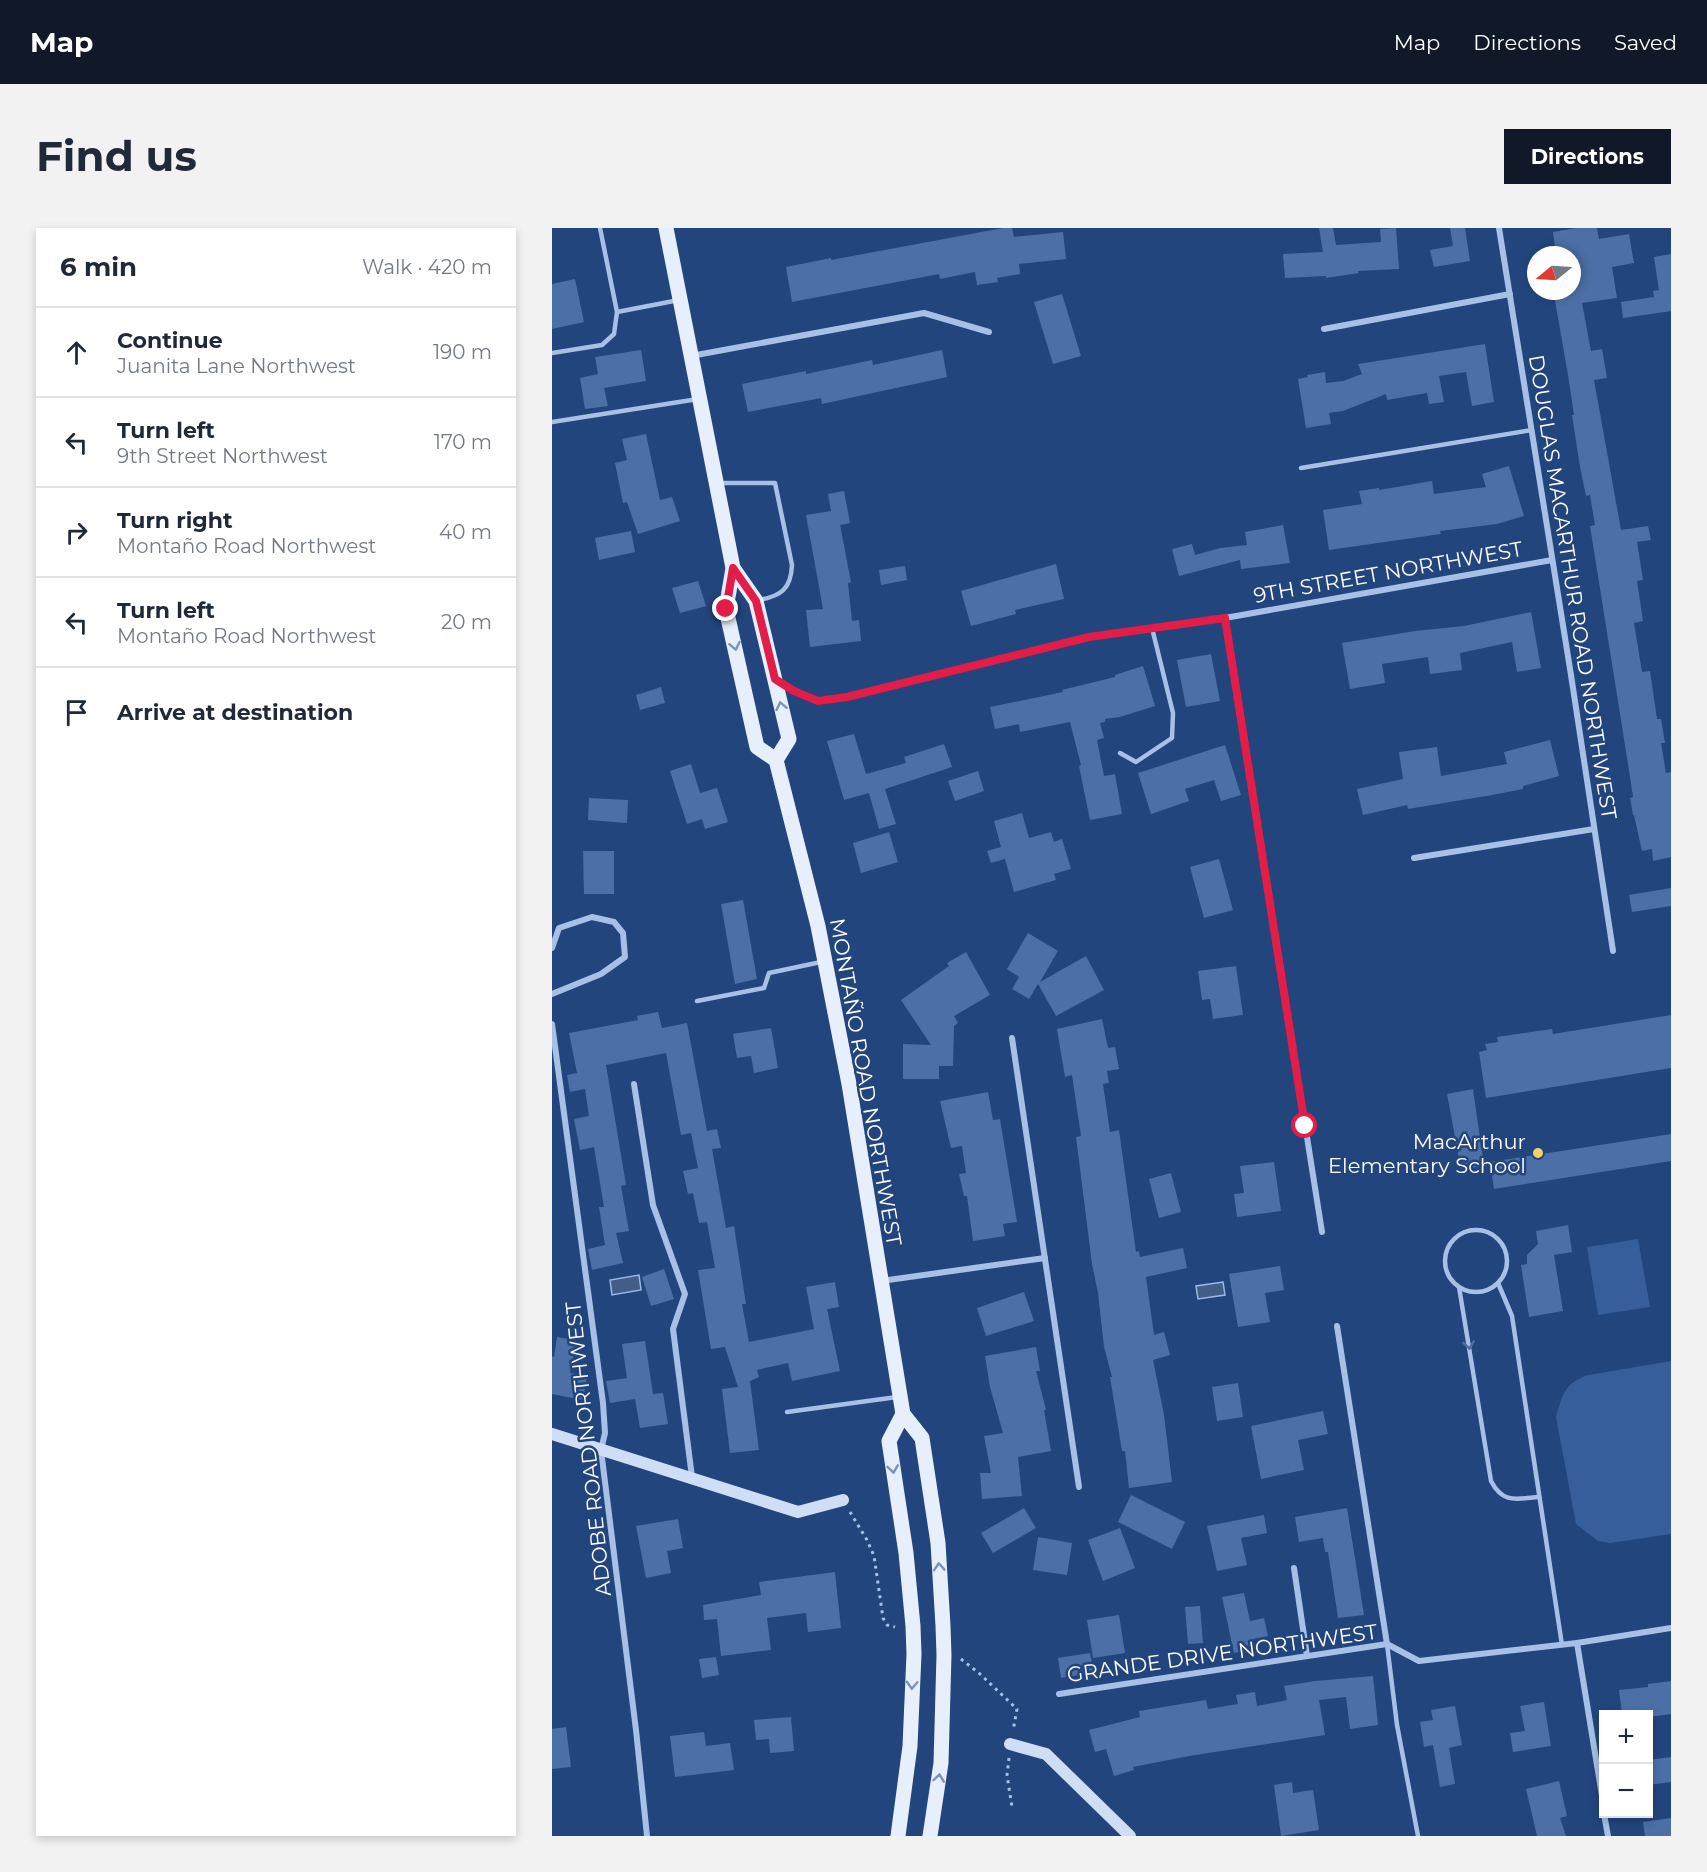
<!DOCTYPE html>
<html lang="en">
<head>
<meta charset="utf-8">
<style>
  body { margin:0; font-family:Montserrat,sans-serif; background:#f2f2f3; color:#1f2937 }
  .controls { position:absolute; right:18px; bottom:18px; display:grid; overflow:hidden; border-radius:0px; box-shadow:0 3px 9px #0003 }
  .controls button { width:54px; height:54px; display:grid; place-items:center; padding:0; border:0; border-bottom:2px solid #e0e1e3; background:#fff; color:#1f2937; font:30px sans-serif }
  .compass { position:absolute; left:975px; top:18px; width:54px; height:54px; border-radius:50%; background:#fff; box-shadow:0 3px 9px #0003; rotate:252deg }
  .stop { position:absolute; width:18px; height:18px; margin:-14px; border:4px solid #e11d48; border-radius:50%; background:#fff }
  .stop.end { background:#e11d48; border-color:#fff; box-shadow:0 2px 6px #0008 }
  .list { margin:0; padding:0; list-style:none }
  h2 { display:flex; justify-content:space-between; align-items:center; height:78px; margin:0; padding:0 24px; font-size:26px }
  h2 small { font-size:20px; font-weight:400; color:#747a83 }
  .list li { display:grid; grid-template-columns:39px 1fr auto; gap:18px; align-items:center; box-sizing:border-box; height:90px; padding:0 24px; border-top:2px solid #e0e1e3 }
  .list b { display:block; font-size:22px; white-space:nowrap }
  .list p { margin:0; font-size:20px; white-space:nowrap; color:#747a83 }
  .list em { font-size:20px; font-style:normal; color:#747a83 }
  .icon { flex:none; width:33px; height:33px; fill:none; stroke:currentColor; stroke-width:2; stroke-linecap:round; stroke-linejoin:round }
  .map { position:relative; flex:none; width:1119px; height:1608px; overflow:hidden; border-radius:0px }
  header { display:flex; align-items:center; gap:36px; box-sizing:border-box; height:84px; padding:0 30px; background:#111827; color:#fff }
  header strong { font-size:28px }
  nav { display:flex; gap:33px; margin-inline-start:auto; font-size:21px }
  .intro { display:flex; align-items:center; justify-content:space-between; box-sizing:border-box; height:144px; padding:0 36px }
  h1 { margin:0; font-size:42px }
  .button { padding:15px 27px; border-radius:0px; background:#111827; color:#fff; font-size:21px; font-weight:700 }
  main { display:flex; gap:36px; padding:0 36px }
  aside { flex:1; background:#fff; border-radius:0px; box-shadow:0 3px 9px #0003 }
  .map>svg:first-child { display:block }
  .green { fill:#355e9b }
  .water { fill:#425d86; stroke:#9abae7; stroke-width:1.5 }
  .building { fill:#4b6fa6 }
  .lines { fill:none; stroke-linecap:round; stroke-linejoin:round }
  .path { stroke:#a6c0e6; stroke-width:3; stroke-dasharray:3 4.5; stroke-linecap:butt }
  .lane { stroke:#a6c0e6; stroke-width:4.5 }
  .street { stroke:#a6c0e6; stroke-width:6 }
  .secondary { stroke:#d0def5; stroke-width:12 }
  .primary { stroke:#e7effd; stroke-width:15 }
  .oneway { stroke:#7b92b7 }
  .oneway2 { stroke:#5070a2 }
  .route { stroke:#e11d48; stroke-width:8 }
  .poi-dot { fill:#f2d168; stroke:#22457d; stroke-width:2 }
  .labels { text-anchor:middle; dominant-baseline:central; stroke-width:5; stroke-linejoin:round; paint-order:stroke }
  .street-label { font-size:21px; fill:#fff; stroke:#22457d }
  .poi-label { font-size:21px; fill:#fff; stroke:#22457d; text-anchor:end }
</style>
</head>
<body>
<header>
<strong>Map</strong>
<nav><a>Map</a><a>Directions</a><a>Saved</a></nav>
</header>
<div class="intro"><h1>Find us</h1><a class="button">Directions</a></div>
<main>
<aside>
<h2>6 min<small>Walk · 420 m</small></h2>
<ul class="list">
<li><svg class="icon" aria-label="ahead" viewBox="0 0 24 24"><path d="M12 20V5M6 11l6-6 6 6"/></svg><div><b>Continue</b><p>Juanita Lane Northwest</p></div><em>190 m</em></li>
<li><svg class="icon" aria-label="left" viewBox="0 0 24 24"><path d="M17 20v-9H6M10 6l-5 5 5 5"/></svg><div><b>Turn left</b><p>9th Street Northwest</p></div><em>170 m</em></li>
<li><svg class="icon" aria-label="right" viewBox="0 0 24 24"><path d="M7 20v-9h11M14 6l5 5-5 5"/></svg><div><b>Turn right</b><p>Montaño Road Northwest</p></div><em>40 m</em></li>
<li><svg class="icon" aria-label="left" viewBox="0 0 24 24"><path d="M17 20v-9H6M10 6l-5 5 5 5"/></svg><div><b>Turn left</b><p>Montaño Road Northwest</p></div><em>20 m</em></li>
<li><svg class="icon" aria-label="arrive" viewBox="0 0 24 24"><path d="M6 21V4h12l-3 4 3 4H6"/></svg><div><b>Arrive at destination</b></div></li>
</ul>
</aside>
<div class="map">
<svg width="1119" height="1608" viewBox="0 0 1119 1608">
  <rect width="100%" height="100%" fill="#22457d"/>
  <g class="green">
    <path d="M 1086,1011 L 1098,1079 L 1046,1087 L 1035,1019 Z"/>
    <path d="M 1119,1133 L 1119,1306 L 1058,1315 L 1046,1313 L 1024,1296 L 1004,1189 C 1010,1167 1013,1155 1036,1147 Z"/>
  </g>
  <g class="water">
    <path d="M 87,1047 L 89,1062 L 60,1067 L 58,1052 Z"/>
    <path d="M 671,1054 L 673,1067 L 646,1071 L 644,1058 Z"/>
  </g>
  <g class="building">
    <path d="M 451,0 L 460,0 L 462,9 L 511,4 L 514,31 L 467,36 L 468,46 L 445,50 L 446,54 L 425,57 L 423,44 L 388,51 L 387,46 L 240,74 L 234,39 L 279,30 L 279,32 Z"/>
    <path d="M 767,0 L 781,0 L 784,17 L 829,14 L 828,1 L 844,0 L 847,41 L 806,43 L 807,45 L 774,50 L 774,48 L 733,50 L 731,26 L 771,24 Z"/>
    <path d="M 898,0 L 913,0 L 918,33 L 882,39 L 878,22 L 901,18 Z"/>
    <path d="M 1024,0 L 1045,0 L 1047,11 L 1077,6 L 1082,35 L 1060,39 L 1065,70 L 1030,75 L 1039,123 L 1050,121 L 1055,150 L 1042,152 L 1069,302 L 1096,298 L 1099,312 L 1085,314 L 1091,352 L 1085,353 L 1091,393 L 1082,395 L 1090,444 L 1098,443 L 1105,491 L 1109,491 L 1113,515 L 1109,515 L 1114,545 L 1119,544 L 1119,629 L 1101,633 L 1100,621 L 1090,623 L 1082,587 L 1081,587 L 1078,570 L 1081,569 L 1076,536 L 1038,298 L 1043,297 L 1038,267 L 1034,268 L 1028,239 L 1020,187 L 1022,187 L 1016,147 L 1002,67 L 1005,66 L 1004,63 L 1020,63 L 1020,27 L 1004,27 L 1001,4 Z"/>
    <path d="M 1119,26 L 1119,83 L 1071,90 L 1069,74 L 1102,69 L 1101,63 L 1107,62 L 1102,29 Z"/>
    <path d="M 23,51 L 32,94 L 0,101 L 0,56 Z"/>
    <path d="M 510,66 L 529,128 L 501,136 L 482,74 Z"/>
    <path d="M 933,116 L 942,174 L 920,178 L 914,144 L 887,148 L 892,174 L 877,176 L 875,165 L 835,172 L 834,166 L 791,183 L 777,185 L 779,196 L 754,200 L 746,151 L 756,149 L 755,147 L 773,144 L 774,155 L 791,153 L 810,146 L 806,136 Z"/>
    <path d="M 89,122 L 94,153 L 52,160 L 56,178 L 33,181 L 28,150 L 46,146 L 43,129 Z"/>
    <path d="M 390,122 L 395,149 L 270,176 L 269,170 L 196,184 L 190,156 L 254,143 L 254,146 L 320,132 L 321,137 Z"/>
    <path d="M 94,206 L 108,272 L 120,269 L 128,293 L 86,306 L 75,274 L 71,275 L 63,235 L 75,232 L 70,211 Z"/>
    <path d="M 957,238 L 972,288 L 945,296 L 888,303 L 889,306 L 777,322 L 771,282 L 810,276 L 807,263 L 827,260 L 827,262 L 880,253 L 882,266 L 934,259 L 930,246 Z"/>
    <path d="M 292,263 L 298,295 L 288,297 L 299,354 L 296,355 L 300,393 L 307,392 L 309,413 L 258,419 L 254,382 L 271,381 L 254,287 L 279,283 L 276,266 Z"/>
    <path d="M 731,297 L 738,335 L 689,341 L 688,332 L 627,348 L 620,321 L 640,316 L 643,327 L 668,320 L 695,317 L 693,304 Z"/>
    <path d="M 79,303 L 83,324 L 47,332 L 43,310 Z"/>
    <path d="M 504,336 L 512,371 L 463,382 L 464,386 L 419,398 L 409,363 Z"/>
    <path d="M 353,338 L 355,352 L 329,357 L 327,342 Z"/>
    <path d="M 146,353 L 154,378 L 128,385 L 120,360 Z"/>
    <path d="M 979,384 L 989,440 L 965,444 L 960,414 L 908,425 L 910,442 L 878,446 L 876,429 L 830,436 L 833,455 L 798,461 L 790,415 L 863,403 L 912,398 Z"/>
    <path d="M 659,426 L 668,473 L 634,479 L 625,432 Z"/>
    <path d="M 591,438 L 603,478 L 568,489 L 553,491 L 553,494 L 548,495 L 552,510 L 545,512 L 552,548 L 563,546 L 570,586 L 538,592 L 527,538 L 529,537 L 518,494 L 468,504 L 467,496 L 443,501 L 438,479 L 511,464 L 510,462 L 563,449 L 563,447 Z"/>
    <path d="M 109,459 L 113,475 L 88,482 L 84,467 Z"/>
    <path d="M 302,506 L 314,546 L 354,535 L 352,529 L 392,516 L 400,539 L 333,561 L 344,596 L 327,601 L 317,565 L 292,572 L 275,513 Z"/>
    <path d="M 998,512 L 1007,548 L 971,558 L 971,561 L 940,567 L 856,581 L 855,577 L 811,587 L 805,561 L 851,551 L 847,524 L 885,519 L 889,548 L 955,536 L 952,524 Z"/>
    <path d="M 673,517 L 689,567 L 669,573 L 662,552 L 633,561 L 637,573 L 599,586 L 586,545 Z"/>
    <path d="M 139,536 L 148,565 L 165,560 L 176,594 L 153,601 L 150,591 L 135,596 L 118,543 Z"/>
    <path d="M 426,543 L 432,563 L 403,573 L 396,553 Z"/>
    <path d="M 37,570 L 76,572 L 75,595 L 36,592 Z"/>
    <path d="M 470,585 L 477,610 L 499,604 L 502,614 L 510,611 L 519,641 L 502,646 L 504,652 L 462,664 L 453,631 L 439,635 L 435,623 L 449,619 L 442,593 Z"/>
    <path d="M 337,604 L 346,634 L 309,645 L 301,615 Z"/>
    <path d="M 31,623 L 62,623 L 62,666 L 32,666 Z"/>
    <path d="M 667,631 L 681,682 L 652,690 L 638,639 Z"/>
    <path d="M 1119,660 L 1119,678 L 1080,684 L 1077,667 Z"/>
    <path d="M 191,672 L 205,751 L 183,756 L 169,676 Z"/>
    <path d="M 476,705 L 506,723 L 488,754 L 534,728 L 552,762 L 504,788 L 486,756 L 477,771 L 460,761 L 467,749 L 455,741 Z"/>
    <path d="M 414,724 L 438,767 L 402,788 L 406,795 L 402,798 L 401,838 L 387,838 L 387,851 L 351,851 L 351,816 L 379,817 L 349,772 L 397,738 L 395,735 Z"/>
    <path d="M 684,738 L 691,787 L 661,791 L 658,771 L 650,772 L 646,743 Z"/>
    <path d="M 106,784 L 110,800 L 135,795 L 155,903 L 165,901 L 169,920 L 160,921 L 174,1000 L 182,998 L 194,1076 L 190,1076 L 197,1114 L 262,1101 L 254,1059 L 283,1054 L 287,1079 L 275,1081 L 288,1143 L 240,1153 L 236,1135 L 205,1142 L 207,1149 L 198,1153 L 207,1222 L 178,1225 L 170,1161 L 186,1159 L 173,1119 L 159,1121 L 146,1042 L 163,1040 L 155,994 L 147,995 L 141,965 L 136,966 L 131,943 L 146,940 L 139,905 L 129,907 L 114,825 L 54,837 L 74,957 L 69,958 L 77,1003 L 64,1005 L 71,1035 L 40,1042 L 36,1021 L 53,1017 L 47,979 L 52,979 L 42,919 L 28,922 L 22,891 L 37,888 L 33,861 L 18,864 L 15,847 L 25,845 L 17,805 L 86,792 L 85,788 Z"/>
    <path d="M 1119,787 L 1119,840 L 934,870 L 927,824 L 935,822 L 933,816 L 946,814 L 945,809 L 1000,801 L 1001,806 Z"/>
    <path d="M 550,791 L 556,820 L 563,819 L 567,841 L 555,843 L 557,855 L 551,856 L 558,904 L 567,902 L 584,1024 L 587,1023 L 588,1029 L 631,1020 L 635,1040 L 594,1049 L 602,1107 L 612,1104 L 618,1127 L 601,1132 L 612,1187 L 620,1254 L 577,1260 L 573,1223 L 570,1223 L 558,1149 L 560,1149 L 552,1119 L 546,1065 L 540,1036 L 524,909 L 529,908 L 520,847 L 513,849 L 505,801 Z"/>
    <path d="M 219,800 L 226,840 L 202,845 L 199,828 L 185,830 L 181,806 Z"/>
    <path d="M 921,861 L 932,938 L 909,941 L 895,866 Z"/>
    <path d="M 436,864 L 441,892 L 448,891 L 465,994 L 451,996 L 453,1008 L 421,1013 L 415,968 L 412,968 L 407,946 L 414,945 L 410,918 L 399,920 L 388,873 Z"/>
    <path d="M 1119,906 L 1119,933 L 942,961 L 938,934 Z"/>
    <path d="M 722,934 L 729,983 L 685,989 L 682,966 L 692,965 L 688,938 Z"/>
    <path d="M 619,945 L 629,984 L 607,990 L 597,951 Z"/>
    <path d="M 1016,997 L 1020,1024 L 1002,1027 L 1011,1083 L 977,1089 L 969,1037 L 975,1036 L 975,1027 L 986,1016 L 984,1003 Z"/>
    <path d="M 728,1038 L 732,1062 L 713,1065 L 718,1094 L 686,1099 L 677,1046 Z"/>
    <path d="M 112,1041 L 122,1071 L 99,1078 L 90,1049 Z"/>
    <path d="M 472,1064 L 482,1093 L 434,1108 L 425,1080 Z"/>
    <path d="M 5,1109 L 24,1112 L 18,1145 L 35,1148 L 31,1172 L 0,1166 L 0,1128 L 2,1129 Z"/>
    <path d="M 93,1113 L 101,1166 L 111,1165 L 116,1196 L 88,1200 L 83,1171 L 58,1175 L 54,1153 L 75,1150 L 70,1116 Z"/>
    <path d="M 484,1119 L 488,1143 L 484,1143 L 494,1182 L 492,1182 L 499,1223 L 466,1229 L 470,1268 L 430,1271 L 428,1245 L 439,1245 L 432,1208 L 451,1205 L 438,1159 L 433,1128 Z"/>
    <path d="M 686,1155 L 691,1189 L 665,1193 L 660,1159 Z"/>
    <path d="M 771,1183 L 776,1206 L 746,1212 L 752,1242 L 709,1251 L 699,1198 Z"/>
    <path d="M 579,1267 L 633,1294 L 620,1321 L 566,1294 Z"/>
    <path d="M 472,1280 L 484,1300 L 441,1325 L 429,1305 Z"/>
    <path d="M 795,1280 L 812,1387 L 786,1390 L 776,1324 L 773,1324 L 771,1310 L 747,1314 L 743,1289 Z"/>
    <path d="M 712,1287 L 715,1305 L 689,1310 L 695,1337 L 665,1343 L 655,1298 Z"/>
    <path d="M 126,1291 L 131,1320 L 115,1323 L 119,1345 L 94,1350 L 84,1298 Z"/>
    <path d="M 568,1300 L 583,1340 L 551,1353 L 536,1312 Z"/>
    <path d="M 486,1309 L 520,1315 L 515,1347 L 481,1342 Z"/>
    <path d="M 283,1344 L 289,1400 L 256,1404 L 254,1385 L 215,1390 L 219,1422 L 169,1428 L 165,1391 L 152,1392 L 151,1377 L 209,1367 L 207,1354 Z"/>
    <path d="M 692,1365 L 698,1393 L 712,1390 L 716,1408 L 701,1411 L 703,1420 L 682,1425 L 670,1369 Z"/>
    <path d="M 648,1378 L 651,1415 L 636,1416 L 633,1379 Z"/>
    <path d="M 567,1387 L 573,1425 L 541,1430 L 535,1392 Z"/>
    <path d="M 538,1425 L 542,1444 L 509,1450 L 506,1430 Z"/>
    <path d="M 164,1429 L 167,1447 L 150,1450 L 147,1431 Z"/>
    <path d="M 821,1448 L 826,1497 L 798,1501 L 794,1469 L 767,1472 L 773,1507 L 637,1528 L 581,1539 L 582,1542 L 562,1548 L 554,1521 L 543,1524 L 537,1502 L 588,1489 L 587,1483 L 654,1472 L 656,1481 L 686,1476 L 684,1467 L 703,1464 L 705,1478 L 735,1472 L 732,1458 L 763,1453 Z"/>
    <path d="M 1119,1453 L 1119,1486 L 1096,1489 L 1096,1486 L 1070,1486 L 1067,1462 L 1096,1459 L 1096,1456 Z"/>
    <path d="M 992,1474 L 999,1518 L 961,1524 L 958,1505 L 973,1503 L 968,1478 Z"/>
    <path d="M 903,1478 L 910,1517 L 897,1520 L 903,1556 L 888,1559 L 881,1517 L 872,1519 L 868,1494 L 881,1492 L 879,1482 Z"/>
    <path d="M 239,1489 L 242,1523 L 218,1525 L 217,1511 L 204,1512 L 202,1492 Z"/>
    <path d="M 14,1499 L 19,1539 L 0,1541 L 0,1501 Z"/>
    <path d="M 152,1504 L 154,1518 L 178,1515 L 182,1542 L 123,1549 L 118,1508 Z"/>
    <path d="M 1119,1529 L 1119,1554 L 1096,1557 L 1096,1532 Z"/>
    <path d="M 1007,1553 L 1015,1588 L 1008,1590 L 1014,1608 L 985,1608 L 974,1561 Z"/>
    <path d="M 740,1554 L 741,1565 L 761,1562 L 767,1602 L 729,1608 L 722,1557 Z"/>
    <path d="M 1119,1590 L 1119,1608 L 1093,1608 L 1091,1594 Z"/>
  </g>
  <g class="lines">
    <g class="path">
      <path d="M 298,1284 L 315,1312 L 322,1328 L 331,1390 L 335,1397 L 343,1399"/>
      <path d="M 409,1431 L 428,1446 L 465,1481 L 461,1503"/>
      <path d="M 457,1530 L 455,1547 L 460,1579"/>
    </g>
    <g class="lane">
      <path d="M 65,84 L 127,72"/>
      <path d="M 0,125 L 50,117 L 62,106 L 65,84 L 48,0"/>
      <path d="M 0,194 L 146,171"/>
      <path d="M 749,240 L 980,202"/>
      <path d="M 166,255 L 223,255 L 240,337 C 239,361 229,368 207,372"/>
      <path d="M 568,525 L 584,534 L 620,510 L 621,485 L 600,400"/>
      <path d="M 145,773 L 212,760 L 217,745 L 269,734"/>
      <circle cx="924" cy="1033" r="31"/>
      <path d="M 946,1055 L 960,1088 L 1010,1417"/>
      <path d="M 907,1059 L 939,1253 C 951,1276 964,1271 987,1269"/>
      <path d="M 235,1184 L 345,1169"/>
      <path d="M 835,1416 L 845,1497 L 866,1608"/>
    </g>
    <g class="street">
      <path d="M 947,0 L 1019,447 L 1061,723"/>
      <path d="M 772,101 L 958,66"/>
      <path d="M 139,128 L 372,85 L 437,104"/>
      <path d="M 673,390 L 770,1004"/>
      <path d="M 225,452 L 241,463 L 266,473 L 295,469 L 537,409 L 673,390 L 1000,332"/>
      <path d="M 862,630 L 1042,601"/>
      <path d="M 0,720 L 7,700 L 40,689 L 62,694 L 71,705 L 73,729 L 49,746 L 0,766"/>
      <path d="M 0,796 L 51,1175 L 53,1205 L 49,1222 L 84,1502 L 95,1608"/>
      <path d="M 460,810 L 527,1259"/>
      <path d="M 82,856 L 101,977 L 133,1066 L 121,1101 L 140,1249"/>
      <path d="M 329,1053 L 493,1030"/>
      <path d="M 785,1098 L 835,1416"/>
      <path d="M 742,1340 L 755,1428"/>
      <path d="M 1025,1415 L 1052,1580"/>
      <path d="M 507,1466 L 835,1416 L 867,1433 L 1025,1415 L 1119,1400"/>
      <path d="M 1052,1586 L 1056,1608"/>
    </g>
    <g class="secondary">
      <path d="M 0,1206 L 246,1284 L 291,1272"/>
      <path d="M 458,1516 L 494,1526 L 578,1608"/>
    </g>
    <g class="primary">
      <path d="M 114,0 L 181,340 L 174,381 L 205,519 L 224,532 L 266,698 L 297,856 L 351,1186 L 370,1210 L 386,1315 L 391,1398 L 392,1427 L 389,1535 L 378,1608"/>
      <path d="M 181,340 L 204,373 L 237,511 L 224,532"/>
      <path d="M 346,1608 L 358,1518 L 362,1426 L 361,1398 L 354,1325 L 337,1213 L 351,1186"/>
    </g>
  </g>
  <defs><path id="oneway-chevron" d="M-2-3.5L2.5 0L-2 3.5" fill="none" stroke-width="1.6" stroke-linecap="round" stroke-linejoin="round" transform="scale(1.5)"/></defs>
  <g class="oneway">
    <use href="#oneway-chevron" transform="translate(183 418) rotate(78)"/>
    <use href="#oneway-chevron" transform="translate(229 478) rotate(-102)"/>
    <use href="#oneway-chevron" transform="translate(341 1241) rotate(82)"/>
    <use href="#oneway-chevron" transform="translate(387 1339) rotate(-94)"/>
    <use href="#oneway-chevron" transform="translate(360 1457) rotate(92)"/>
    <use href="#oneway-chevron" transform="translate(387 1550) rotate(-82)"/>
  </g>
  <use class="oneway2" href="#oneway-chevron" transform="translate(917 1117) rotate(81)"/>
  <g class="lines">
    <path class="route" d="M 174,381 L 181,340 L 204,373 L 223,451 L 242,463 L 266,473 L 295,469 L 537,409 L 673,390 L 753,898"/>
  </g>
  <circle class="poi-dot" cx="986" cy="925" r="6"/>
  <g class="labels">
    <g class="street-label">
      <text transform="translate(836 344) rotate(-10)">9TH STREET NORTHWEST</text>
      <text transform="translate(1021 359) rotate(81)">DOUGLAS MACARTHUR ROAD NORTHWEST</text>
      <text transform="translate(314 854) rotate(80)">MONTAÑO ROAD NORTHWEST</text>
      <text transform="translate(36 1221) rotate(-96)">ADOBE ROAD NORTHWEST</text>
      <text transform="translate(670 1425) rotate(-8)">GRANDE DRIVE NORTHWEST</text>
    </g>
    <g class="poi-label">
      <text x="974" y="913">MacArthur<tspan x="974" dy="24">Elementary School</tspan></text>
    </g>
  </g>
</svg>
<div class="controls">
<button>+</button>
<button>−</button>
</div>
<svg class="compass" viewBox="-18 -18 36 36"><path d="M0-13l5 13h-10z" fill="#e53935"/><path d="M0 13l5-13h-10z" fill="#747a83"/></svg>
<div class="stop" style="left:753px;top:898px"></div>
<div class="stop end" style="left:174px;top:381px"></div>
</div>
</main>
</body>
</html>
